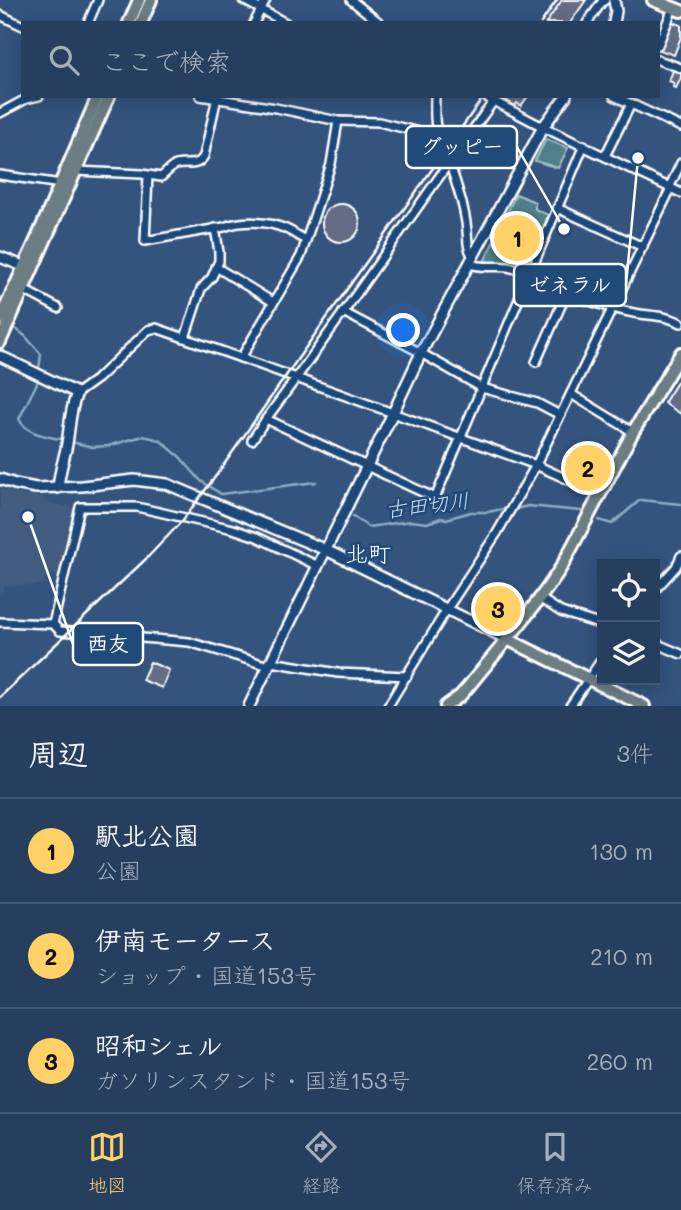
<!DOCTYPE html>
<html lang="ja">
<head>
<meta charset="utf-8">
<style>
  body { margin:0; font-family:Mali,"Klee One",sans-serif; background:#334a67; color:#f1f3f6 }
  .controls { position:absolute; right:21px; bottom:21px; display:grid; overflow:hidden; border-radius:0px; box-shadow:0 4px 18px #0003 }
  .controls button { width:63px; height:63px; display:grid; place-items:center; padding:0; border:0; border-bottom:2px solid #435873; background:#273f5e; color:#f1f3f6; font:35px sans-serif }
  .you { position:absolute; left:404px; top:331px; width:24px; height:24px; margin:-18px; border:5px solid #fff; border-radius:50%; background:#1a73e8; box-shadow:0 0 0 10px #1a73e833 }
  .badge { display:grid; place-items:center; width:46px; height:46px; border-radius:50%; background:#ffd166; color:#111; font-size:23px; font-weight:700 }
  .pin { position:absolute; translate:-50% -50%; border:4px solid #fff; box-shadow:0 2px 7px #0006 }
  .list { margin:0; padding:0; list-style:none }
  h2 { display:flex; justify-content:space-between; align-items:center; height:91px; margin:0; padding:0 28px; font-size:30px }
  h2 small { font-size:23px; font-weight:400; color:#a4afbc }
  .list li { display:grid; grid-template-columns:46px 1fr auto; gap:21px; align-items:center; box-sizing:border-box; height:105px; padding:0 28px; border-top:2px solid #435873 }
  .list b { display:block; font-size:26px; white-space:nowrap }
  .list p { margin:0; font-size:23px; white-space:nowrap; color:#a4afbc }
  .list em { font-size:23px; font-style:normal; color:#a4afbc }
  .icon { flex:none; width:38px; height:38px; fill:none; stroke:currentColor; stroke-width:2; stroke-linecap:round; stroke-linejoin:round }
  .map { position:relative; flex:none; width:681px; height:706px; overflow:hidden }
  .search { position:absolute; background:#273f5e; box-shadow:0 4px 18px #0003; left:21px; right:21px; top:21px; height:77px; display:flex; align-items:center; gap:18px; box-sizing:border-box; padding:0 24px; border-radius:0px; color:#a4afbc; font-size:26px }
  .sheet { height:406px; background:#273f5e }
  nav { display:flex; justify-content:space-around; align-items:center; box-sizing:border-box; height:98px; border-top:2px solid #435873; background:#273f5e; font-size:19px; color:#a4afbc }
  nav a { display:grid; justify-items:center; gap:4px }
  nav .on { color:#ffd166 }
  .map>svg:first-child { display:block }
  .built { fill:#435c80 }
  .green { fill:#4f808a; stroke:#a7c0c4; stroke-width:2 }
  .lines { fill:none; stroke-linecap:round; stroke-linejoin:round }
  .stream { stroke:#8cadc4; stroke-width:2.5 }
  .building { fill:#656d86; stroke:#fff; stroke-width:2 }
  .minor-casing { stroke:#fff; stroke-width:12 }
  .tertiary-casing { stroke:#fff; stroke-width:14 }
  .primary-casing { stroke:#fff; stroke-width:16 }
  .trunk-casing { stroke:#fff; stroke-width:16 }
  .minor { stroke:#1f4a7a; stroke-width:7 }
  .tertiary { stroke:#1f4a7a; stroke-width:9 }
  .primary { stroke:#6c7e84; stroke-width:10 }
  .trunk { stroke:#6c7e84; stroke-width:10 }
  .rail { stroke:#fff; stroke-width:2.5 }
  .labels { text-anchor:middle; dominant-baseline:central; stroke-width:5; stroke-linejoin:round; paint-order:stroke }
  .water-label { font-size:21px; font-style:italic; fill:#cfdde6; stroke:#1f4a7a }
  .quarter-label { font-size:23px; fill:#fff; stroke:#1f4a7a }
  .leader { fill:none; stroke:#fff; stroke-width:2.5 }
  .callout-dot { fill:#fff; stroke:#1f4a7a; stroke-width:2.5 }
  .callout { fill:#1f4a7a; stroke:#fff; stroke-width:2.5 }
  .callout-label { font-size:21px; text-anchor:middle; font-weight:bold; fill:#fff }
</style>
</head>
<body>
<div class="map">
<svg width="681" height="706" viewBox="0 0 681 706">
  <rect width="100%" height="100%" fill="#34547e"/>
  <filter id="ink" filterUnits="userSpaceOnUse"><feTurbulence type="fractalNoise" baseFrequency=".0143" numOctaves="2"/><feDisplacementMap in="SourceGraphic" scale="14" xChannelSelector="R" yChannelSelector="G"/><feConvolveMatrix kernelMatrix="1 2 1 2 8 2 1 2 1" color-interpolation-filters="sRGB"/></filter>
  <g filter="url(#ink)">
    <g class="built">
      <path d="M 0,489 L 28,496 L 43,497 L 45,502 L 72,508 L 76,510 L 63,576 L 47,573 L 42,585 L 4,586 L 0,598 Z"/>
      <path d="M 488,587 L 497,587 L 521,605 L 505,623 L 475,613 L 485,603 Z"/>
    </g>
    <g class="green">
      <path d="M 546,139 L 568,148 L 558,168 L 535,161 Z"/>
      <path d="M 516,194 L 535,202 L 535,209 L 548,215 L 528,269 L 484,262 Z"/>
    </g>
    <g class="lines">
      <g class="stream">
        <path d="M 12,326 L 25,336 L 41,354 L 39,369"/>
        <path d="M 38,381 L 19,419 C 27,435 48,436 64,440"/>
        <path d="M 71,442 L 93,447 L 108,446 L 143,436 L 152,438 L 161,441 L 180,457 L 201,481 L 221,494 L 316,482"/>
        <path d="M 516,509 L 528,506 L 581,511"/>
        <path d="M 353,516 L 368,527 L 411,521 L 427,523 L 441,518 L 446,519 L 471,512 L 488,512 L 507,508"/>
        <path d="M 599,520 L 612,524 L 640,500 L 681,504"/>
      </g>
    </g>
    <g class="building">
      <path d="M 562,0 L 586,0 L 570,23 L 546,23 Z"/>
      <path d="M 672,22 L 681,25 L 681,37 L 674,55 L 660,50 Z"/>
      <path d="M 674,68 L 681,70 L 681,78 L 676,88 L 673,87 L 674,83 L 669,81 Z"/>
      <path d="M 501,96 L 528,96 L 521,106 L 517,103 L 514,106 Z"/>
      <circle cx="341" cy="223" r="19"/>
      <path d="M 681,376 L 681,414 L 664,403 Z"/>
      <path d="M 493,589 L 505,596 L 495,606 L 488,600 L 490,590 Z"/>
      <path d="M 505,596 L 519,608 L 515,612 L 499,610 L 495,606 Z"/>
      <path d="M 150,662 L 169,670 L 162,688 L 142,680 Z"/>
    </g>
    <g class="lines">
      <defs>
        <g id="minor">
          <path d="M 243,0 L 286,23"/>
          <path d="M 351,0 L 380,23"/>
          <path d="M 0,15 L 23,26"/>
          <path d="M 88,23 L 98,0"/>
          <path d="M 254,23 L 266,0"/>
          <path d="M 587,23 L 602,2 L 605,0"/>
          <path d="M 658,45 L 673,8"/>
          <path d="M 658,60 L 681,68"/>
          <path d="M 200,96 L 276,108 L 338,121 L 379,122 L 439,137"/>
          <path d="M 435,96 C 435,109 433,131 442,141 C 446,145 452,149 456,152"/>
          <path d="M 484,96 L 543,127 L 681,193"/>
          <path d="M 614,96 L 681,127"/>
          <path d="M 493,102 C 416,207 344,315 266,419 L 433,497 L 436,496 L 584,145"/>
          <path d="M 0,113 L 26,99 L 39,96"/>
          <path d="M 605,156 L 631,104"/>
          <path d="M 449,161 C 456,184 465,207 467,231 C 468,241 467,250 474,257"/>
          <path d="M 76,171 L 142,174 L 161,177 C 166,173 171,167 176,165 C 188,162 197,168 204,156 L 217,97"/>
          <path d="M 0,175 L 61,184"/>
          <path d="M 148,176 L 145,241 L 224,227 C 242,220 268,221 286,229 C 293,232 299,237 306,240"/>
          <path d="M 669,188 L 681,163"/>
          <path d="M 557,208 L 643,247"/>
          <path d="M 470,264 C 484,269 494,265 508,267 C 525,270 541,282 557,288 C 579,298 611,309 634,313 C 651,316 666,315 681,323"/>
          <path d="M 216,267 L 273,302"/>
          <path d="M 24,290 L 58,308"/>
          <path d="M 343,312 L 421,353 L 482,388 L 537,403 L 560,415"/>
          <path d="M 185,338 L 201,289 L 212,277 L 219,261 L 219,252 L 215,228"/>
          <path d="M 241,358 L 301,256 L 331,164 L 338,121"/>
          <path d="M 536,362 L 567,292"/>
          <path d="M 77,393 L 98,378 L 148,330 L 156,328 L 241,358 L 536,465 L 600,494"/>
          <path d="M 571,394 L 633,432"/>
          <path d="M 252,440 L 266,419"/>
          <path d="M 655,590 L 676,567 L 681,556"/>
          <path d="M 541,599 L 561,612 L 602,625"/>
          <path d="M 0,622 L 53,624 L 80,507 L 137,507 L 233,529 L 257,537 L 318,566"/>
          <path d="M 53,624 L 60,631 L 189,642 L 269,666"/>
          <path d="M 655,643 L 681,654"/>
          <path d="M 271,662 L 338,673 L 407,676"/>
          <path d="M 388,706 L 447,609 L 497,533 L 536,465 L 671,188"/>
          <path d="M 570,706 L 602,659"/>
        </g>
        <g id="tertiary">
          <path d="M 614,0 L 616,11 L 614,23"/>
          <path d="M 0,257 L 28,268"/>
          <path d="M 0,356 L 77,393 C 69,411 70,430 66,449 C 63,462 59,474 58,488"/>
          <path d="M 0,479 L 15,484 L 36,488 L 82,486 L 134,480 L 167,484 L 326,550 L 507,639"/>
          <path d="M 249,706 L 393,413 L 421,353 L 543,127 L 566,96"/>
        </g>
        <g id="primary">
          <path d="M 653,0 L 681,11"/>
          <path d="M 507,639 L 644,706"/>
        </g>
        <g id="trunk">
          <path d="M 129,23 L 139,0"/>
          <path d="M 141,23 L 151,0"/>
          <path d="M 0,319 L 38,236 L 98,96"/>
          <path d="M 0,342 L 109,96"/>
          <path d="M 446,706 L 460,696 L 468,687 C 500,647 535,609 562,566 L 633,432 L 681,353"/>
        </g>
      </defs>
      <use href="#minor" class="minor-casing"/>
      <use href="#tertiary" class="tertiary-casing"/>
      <use href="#primary" class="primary-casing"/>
      <use href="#trunk" class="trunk-casing"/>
      <use href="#minor" class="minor"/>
      <use href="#tertiary" class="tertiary"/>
      <use href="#primary" class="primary"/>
      <use href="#trunk" class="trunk"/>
      <g class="rail">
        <path d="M 541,23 L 557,0"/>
        <path d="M 0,697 L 148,557 L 182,521 L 218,473 L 311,340 L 484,96"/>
      </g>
    </g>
  </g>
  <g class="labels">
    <g class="water-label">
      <text transform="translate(427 504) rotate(-7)">古田切川</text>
    </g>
    <g class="quarter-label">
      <text x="368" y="553">北町</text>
    </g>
  </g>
  <path class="leader" d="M564 229L517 147M638 158L626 285M28 517L73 644"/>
  <g class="callout-dot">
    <circle cx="564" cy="229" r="7"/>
    <circle cx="638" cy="158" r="7"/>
    <circle cx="28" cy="517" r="7"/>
  </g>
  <g class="callout">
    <rect x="406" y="126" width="111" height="42" rx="7"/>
    <rect x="514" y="264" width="112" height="42" rx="7"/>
    <rect x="73" y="623" width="70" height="42" rx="7"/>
  </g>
  <g class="callout-label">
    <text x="462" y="154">グッピー</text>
    <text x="570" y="292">ゼネラル</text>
    <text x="108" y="651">西友</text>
  </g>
</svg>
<div class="controls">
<button><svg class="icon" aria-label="locate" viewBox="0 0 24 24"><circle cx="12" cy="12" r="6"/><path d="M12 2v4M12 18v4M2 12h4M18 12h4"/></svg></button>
<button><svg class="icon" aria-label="layers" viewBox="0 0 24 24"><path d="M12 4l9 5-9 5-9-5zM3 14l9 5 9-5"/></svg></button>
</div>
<div class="you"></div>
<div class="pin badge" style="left:517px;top:238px">1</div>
<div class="pin badge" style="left:588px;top:468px">2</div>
<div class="pin badge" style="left:498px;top:609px">3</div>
<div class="search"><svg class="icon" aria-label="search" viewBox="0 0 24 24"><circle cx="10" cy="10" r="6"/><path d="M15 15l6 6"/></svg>ここで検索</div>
</div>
<section class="sheet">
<h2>周辺<small>3件</small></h2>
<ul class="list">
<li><span class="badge">1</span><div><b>駅北公園</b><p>公園</p></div><em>130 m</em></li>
<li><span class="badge">2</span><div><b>伊南モータース</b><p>ショップ · 国道153号</p></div><em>210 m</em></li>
<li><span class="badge">3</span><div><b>昭和シェル</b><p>ガソリンスタンド · 国道153号</p></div><em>260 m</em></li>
</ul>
</section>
<nav>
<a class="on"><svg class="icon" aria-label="map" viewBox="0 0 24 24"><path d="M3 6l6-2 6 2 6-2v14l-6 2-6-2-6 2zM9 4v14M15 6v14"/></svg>地図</a>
<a><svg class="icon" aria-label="directions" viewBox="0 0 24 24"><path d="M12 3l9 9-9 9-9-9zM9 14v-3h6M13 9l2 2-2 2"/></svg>経路</a>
<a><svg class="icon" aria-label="saved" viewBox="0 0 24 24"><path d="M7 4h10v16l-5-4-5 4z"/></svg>保存済み</a>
</nav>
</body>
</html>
